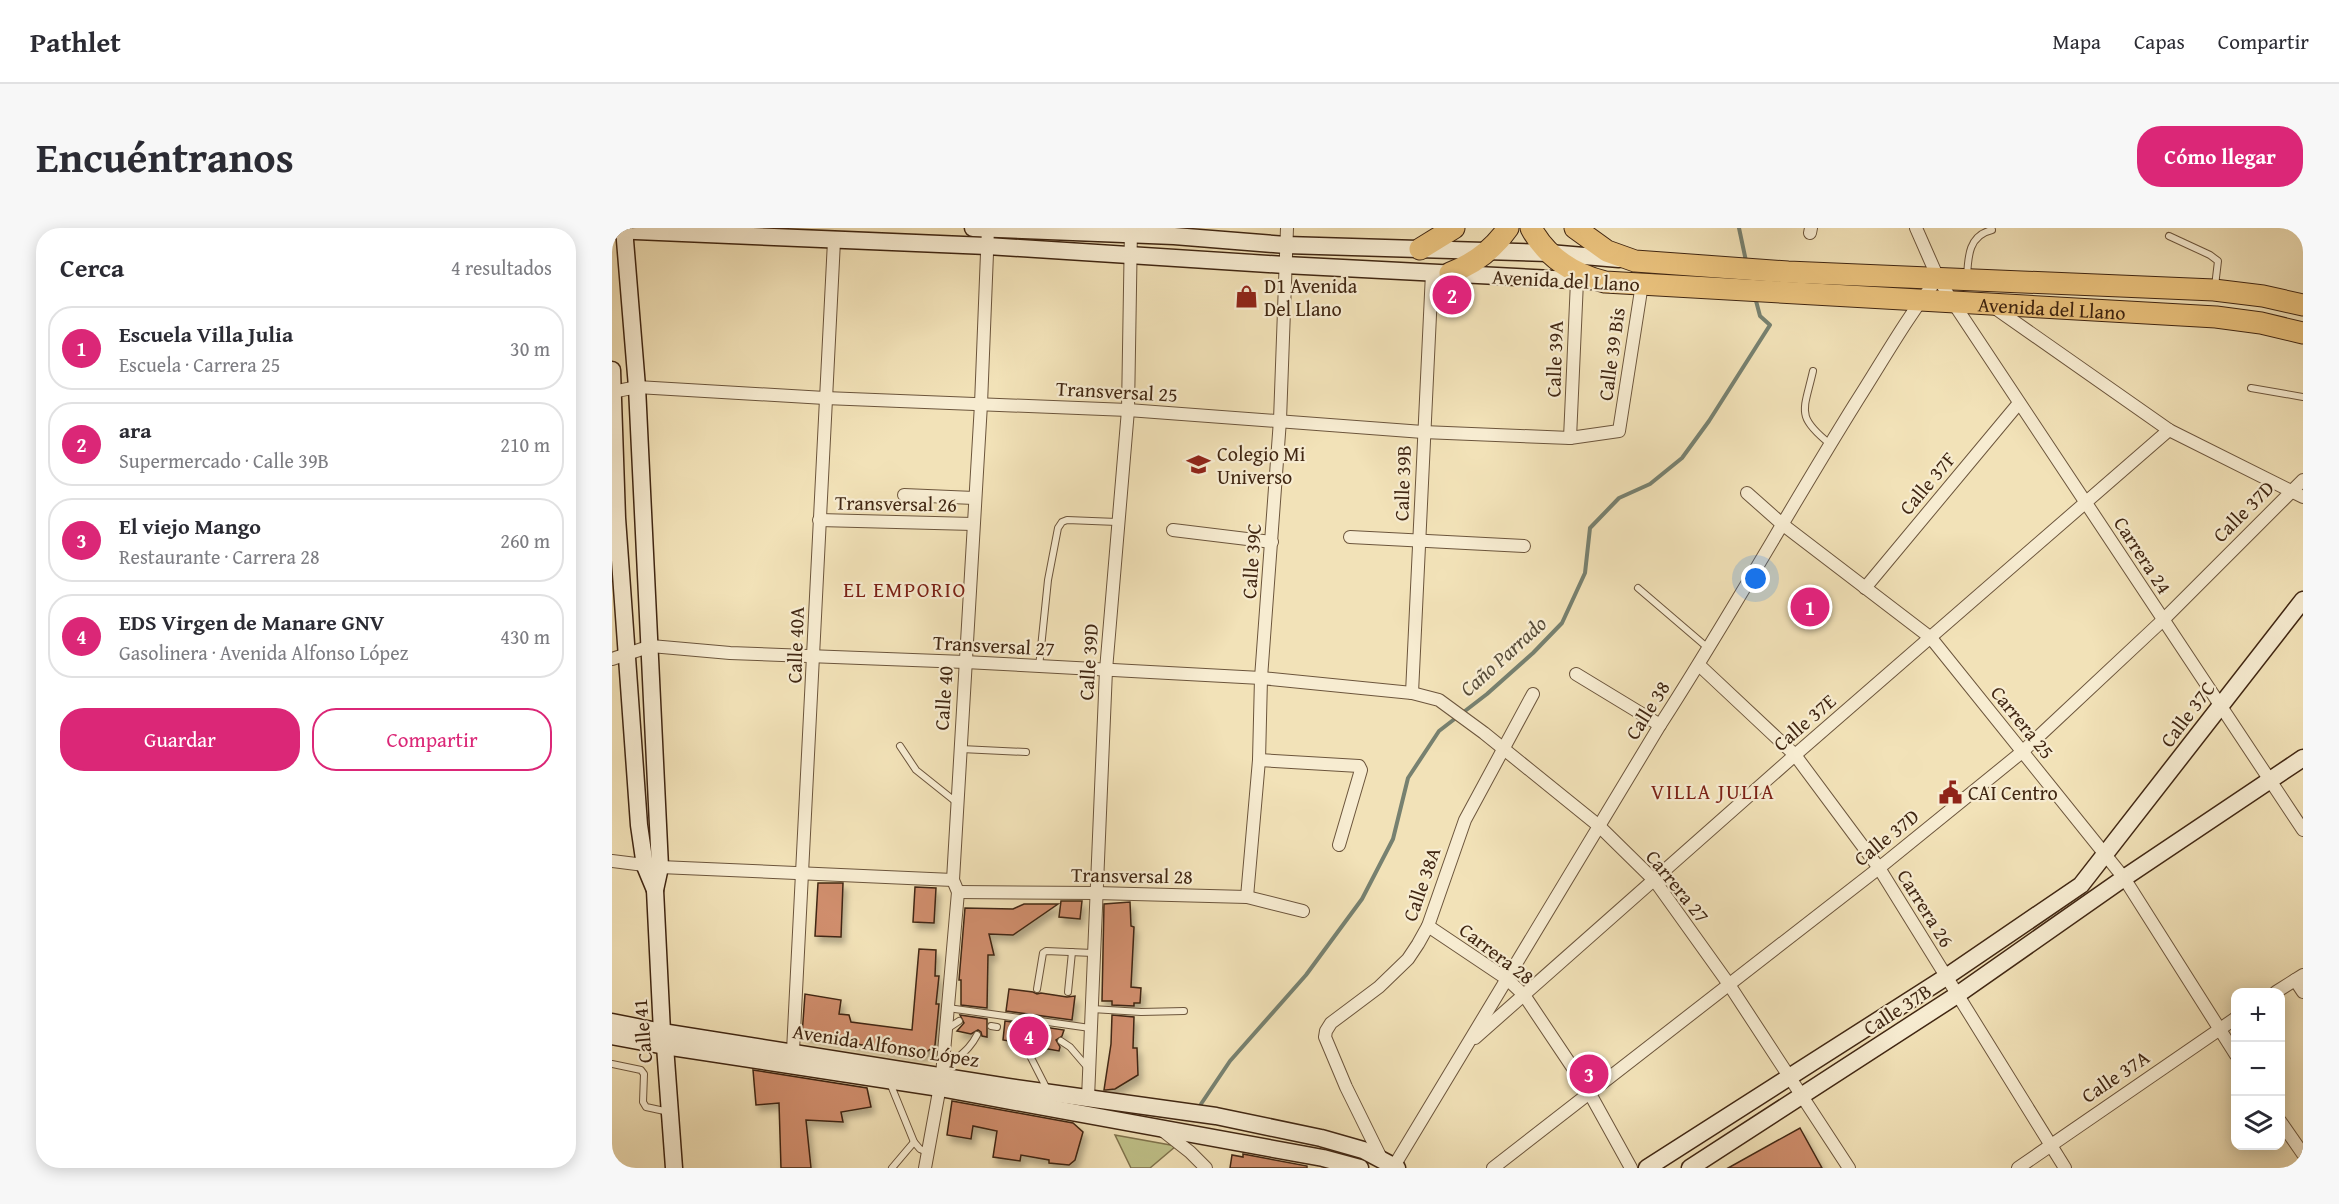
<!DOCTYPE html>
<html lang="es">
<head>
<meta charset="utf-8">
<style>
  body { margin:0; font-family:"Gentium Book Plus",serif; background:#f7f7f7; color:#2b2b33 }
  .controls { position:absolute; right:18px; bottom:18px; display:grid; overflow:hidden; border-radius:12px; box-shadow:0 3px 15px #0003 }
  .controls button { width:54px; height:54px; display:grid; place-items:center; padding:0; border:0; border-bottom:2px solid #e1e1e2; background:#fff; color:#2b2b33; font:30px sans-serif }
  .you { position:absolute; left:1144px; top:351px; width:21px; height:21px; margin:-15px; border:4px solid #fff; border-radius:50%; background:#1a73e8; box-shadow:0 0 0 9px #1a73e833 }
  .badge { display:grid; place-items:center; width:39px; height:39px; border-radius:50%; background:#db2777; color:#fff; font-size:20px; font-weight:700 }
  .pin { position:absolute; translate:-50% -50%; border:3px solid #fff; box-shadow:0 2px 6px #0006 }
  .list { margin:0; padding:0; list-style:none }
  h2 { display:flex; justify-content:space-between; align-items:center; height:78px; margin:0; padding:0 24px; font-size:26px }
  h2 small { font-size:20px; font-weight:400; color:#7c7c81 }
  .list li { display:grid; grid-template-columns:39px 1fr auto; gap:18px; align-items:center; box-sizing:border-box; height:84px; margin:0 12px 12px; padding:0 12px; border:2px solid #e1e1e2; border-radius:24px }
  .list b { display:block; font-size:22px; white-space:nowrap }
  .list p { margin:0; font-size:20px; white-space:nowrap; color:#7c7c81 }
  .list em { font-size:20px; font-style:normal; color:#7c7c81 }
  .actions { display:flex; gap:12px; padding:18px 24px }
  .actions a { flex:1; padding:14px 0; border:2px solid #db2777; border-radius:24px; text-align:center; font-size:21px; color:#db2777 }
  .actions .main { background:#db2777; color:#fff }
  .icon { flex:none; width:33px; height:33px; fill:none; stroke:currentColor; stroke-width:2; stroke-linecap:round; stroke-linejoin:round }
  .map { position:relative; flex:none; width:1691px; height:940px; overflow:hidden; border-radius:24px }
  header { display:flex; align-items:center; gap:36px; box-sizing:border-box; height:84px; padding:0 30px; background:#fff; border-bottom:2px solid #e1e1e2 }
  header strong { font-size:28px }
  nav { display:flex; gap:33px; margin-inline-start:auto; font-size:21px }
  .intro { display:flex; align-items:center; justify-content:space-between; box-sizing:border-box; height:144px; padding:0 36px }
  h1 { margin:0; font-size:42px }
  .button { padding:15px 27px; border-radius:24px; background:#db2777; color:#fff; font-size:21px; font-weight:700 }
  main { display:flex; gap:36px; padding:0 36px }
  aside { flex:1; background:#fff; border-radius:24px; box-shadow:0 3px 15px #0003 }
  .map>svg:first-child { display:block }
  .green { fill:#c0c28a; stroke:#80744e; stroke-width:1.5 }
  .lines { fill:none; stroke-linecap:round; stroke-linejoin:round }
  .stream { stroke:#778170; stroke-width:4 }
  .building { fill:#d08e6d; stroke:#402612; stroke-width:1.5; filter:url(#shadow) }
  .lane-casing { stroke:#6c553c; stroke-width:8 }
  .street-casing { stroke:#6c553c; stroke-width:14 }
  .secondary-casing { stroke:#402612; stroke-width:19 }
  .highway-casing { stroke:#402612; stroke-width:23 }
  .lane { stroke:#f7ecd1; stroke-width:6 }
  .street { stroke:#f7ecd1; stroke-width:12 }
  .secondary { stroke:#f7ecd1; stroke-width:16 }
  .highway { stroke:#e9c17c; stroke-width:21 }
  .labels { text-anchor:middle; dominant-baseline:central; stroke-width:4.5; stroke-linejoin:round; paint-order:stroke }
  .street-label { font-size:20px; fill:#402612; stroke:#f7ecd1 }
  .poi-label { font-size:20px; fill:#402612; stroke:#f7ecd1; text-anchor:start }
  .neighbourhood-label { font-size:21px; letter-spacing:1.5px; fill:#7a1f14; stroke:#f7ecd1 }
  .water-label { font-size:21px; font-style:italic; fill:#574c39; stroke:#f7ecd1 }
</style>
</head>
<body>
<header>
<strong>Pathlet</strong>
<nav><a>Mapa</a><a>Capas</a><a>Compartir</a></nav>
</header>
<div class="intro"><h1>Encuéntranos</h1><a class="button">Cómo llegar</a></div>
<main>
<aside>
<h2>Cerca<small>4 resultados</small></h2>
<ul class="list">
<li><span class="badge">1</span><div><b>Escuela Villa Julia</b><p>Escuela · Carrera 25</p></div><em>30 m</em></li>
<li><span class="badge">2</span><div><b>ara</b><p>Supermercado · Calle 39B</p></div><em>210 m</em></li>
<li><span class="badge">3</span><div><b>El viejo Mango</b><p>Restaurante · Carrera 28</p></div><em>260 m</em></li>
<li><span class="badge">4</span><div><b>EDS Virgen de Manare GNV</b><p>Gasolinera · Avenida Alfonso López</p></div><em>430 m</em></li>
</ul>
<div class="actions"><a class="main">Guardar</a><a>Compartir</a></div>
</aside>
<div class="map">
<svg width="1691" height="940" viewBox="0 0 1691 940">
  <defs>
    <filter id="shadow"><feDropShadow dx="3.5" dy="6" stdDeviation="3" flood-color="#0004"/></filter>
  </defs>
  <rect width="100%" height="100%" fill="#f2e2b8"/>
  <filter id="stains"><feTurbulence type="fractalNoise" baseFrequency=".00333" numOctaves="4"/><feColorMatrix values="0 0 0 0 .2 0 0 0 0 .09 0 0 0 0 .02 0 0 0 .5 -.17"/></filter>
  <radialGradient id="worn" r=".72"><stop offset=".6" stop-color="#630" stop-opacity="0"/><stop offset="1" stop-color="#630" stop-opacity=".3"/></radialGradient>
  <path class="green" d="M 503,907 L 564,918 L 538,940 L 519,940 Z"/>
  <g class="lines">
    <g class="stream">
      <path d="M 1127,0 L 1134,33"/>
      <path d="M 589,876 L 618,833 L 694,747 L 750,671 L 781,611 L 796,550 L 827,503 L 875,466 L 921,425 L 950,395 L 973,345 L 978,300 L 1007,270 L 1038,256 L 1070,230 L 1097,193 L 1158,97 L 1148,88 L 1143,69"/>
    </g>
  </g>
  <g class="building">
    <path d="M 206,655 L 231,655 L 229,709 L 203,708 Z"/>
    <path d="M 303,659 L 324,660 L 322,695 L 301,694 Z"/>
    <path d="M 449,673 L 470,673 L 468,691 L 447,689 Z"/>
    <path d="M 518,674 L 519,698 L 522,699 L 519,759 L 529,760 L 528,775 L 522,775 L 522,778 L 500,777 L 500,773 L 490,773 L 492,676 Z"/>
    <path d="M 412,676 L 446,676 L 401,707 L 377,706 L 382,727 L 376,727 L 375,780 L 349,777 L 349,752 L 347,752 L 353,680 L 401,681 Z"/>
    <path d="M 307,721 L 324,722 L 323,748 L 327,748 L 324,776 L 327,776 L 323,817 L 311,827 L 190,807 L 193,766 L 229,772 L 227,786 L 237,787 L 239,794 L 300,802 Z"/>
    <path d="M 397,761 L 421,764 L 425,766 L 429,765 L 455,769 L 463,768 L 460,792 L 394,783 Z"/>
    <path d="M 348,787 L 375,791 L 375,809 L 370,808 L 369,804 L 366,802 L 359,806 L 345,803 L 352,795 Z"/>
    <path d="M 500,787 L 522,789 L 521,820 L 525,820 L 526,847 L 503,861 L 494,862 L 492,862 L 499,816 Z"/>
    <path d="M 393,793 L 452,802 L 450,808 L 444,812 L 448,819 L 447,823 L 419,818 L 413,811 L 407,815 L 391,812 Z"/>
    <path d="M 141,842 L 255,860 L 259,879 L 229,884 L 231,894 L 194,892 L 199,940 L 169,940 L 167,875 L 144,877 Z"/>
    <path d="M 340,873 L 461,895 L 471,904 L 463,932 L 457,937 L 437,935 L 437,932 L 409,927 L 408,933 L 381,929 L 385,903 L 361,898 L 359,911 L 335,907 Z"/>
    <path d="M 1188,900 L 1210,940 L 1116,940 Z"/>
    <path d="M 631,926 L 695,938 L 695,940 L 618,940 L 620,927 L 631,929 Z"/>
  </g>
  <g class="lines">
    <defs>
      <g id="lane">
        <path d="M 1557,8 L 1598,27 L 1606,33 L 1603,58"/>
        <path d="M 1355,49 C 1356,28 1357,7 1380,2"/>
        <path d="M 1201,143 C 1192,183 1183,188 1218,216"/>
        <path d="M 1639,160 L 1691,169"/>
        <path d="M 1026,360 L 1096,420"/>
        <path d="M 427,439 L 436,352 L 446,300 L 450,294 L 455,292 L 505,294"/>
        <path d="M 288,518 L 304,542 L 344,574"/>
        <path d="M 349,521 L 414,524"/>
        <path d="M 425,761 L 431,725 L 434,723 L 481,725"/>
        <path d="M 456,764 L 460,724"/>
        <path d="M 336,780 L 478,800"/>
        <path d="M 480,781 L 529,784 L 572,783"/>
        <path d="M 379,798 L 385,799"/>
        <path d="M 335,801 L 347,793"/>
        <path d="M 449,813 L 458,819 L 476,840"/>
        <path d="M 412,816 L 436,863"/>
        <path d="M 0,836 L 29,842 L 32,846 L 31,874 L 34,879 L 57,884"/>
        <path d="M 332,844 C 344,828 356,825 365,807"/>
        <path d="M 278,855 L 302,914 L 308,921 L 315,924"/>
        <path d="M 280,940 L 302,914"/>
      </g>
      <g id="street">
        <path d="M 1304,0 L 1326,50 L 1340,73 L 1691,602"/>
        <path d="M 1198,5 L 1199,0"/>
        <path d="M 1383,80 L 1557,202 L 1691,269"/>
        <path d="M 0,164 L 25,159 L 213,170 L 516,182 L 811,204 L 958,210 L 1007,203 L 1030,56"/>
        <path d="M 958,210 L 965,53"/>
        <path d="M 1135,265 L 1170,296 L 1319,410 L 1512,650 L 1624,827"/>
        <path d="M 292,267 L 362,270"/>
        <path d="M 207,292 L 361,296"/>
        <path d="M 561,302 L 660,314"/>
        <path d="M 738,309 L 912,318"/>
        <path d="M 1253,360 L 1407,175"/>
        <path d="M 0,431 L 39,418 L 118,425 L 353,434 L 649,450 L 800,465 L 827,472 L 872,505 L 987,598 L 1043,653 L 1116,755 L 1237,940"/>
        <path d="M 1087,437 L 1183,527 L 1267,640 L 1453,940"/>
        <path d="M 964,446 L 1048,497"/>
        <path d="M 800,465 L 820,45"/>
        <path d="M 647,532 L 747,538 L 749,542 L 727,617"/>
        <path d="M 0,633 L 48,639 L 341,652"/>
        <path d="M 346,664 L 484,665 L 635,669 L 691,683"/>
        <path d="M 635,669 L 647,532 L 649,450 L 668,192 L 675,0"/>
        <path d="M 816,698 L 895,751 L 912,767 L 977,864 L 1019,940"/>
        <path d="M 1683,752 L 1691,764"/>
        <path d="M 1664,764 L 1691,747"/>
        <path d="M 863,810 L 1183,527 L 1557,202"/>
        <path d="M 181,823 L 222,13"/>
        <path d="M 476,870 L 494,442 L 516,182 L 519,0"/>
        <path d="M 1668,893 L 1691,926"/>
        <path d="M 550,902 L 578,924 L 594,940"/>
        <path d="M 769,930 L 734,859 L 713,809 L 714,803 L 719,795 L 767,759 L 796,731 L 806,716 L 816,698 L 853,592 L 921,466"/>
        <path d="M 782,938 L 1048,497 C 1116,392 1177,282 1243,176 C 1270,134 1295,89 1326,50"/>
        <path d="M 313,940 L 330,847 L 346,664 L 341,652 L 369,176 L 376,0"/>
        <path d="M 881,940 L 1267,640 L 1410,524 L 1551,392 L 1691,252"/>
        <path d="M 1406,940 L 1624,790"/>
      </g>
      <g id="secondary">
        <path d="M 12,0 L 25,159 L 48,639 L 43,662 L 50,804 L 53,818 L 62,940"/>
        <path d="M 361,0 L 562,8 L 674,17 L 937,25 L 1007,31"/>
        <path d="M 0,2 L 375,18 L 673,37 L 979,53"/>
        <path d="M 0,142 L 5,290 L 27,597 L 33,638 L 43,662"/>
        <path d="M 0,794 L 50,804 L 396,859 L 604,888 L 709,910 L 751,922 L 785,940"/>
        <path d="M 0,808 L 53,818 L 328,860 L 711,930 L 748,940"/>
        <path d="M 1035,940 L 1334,749 L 1469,657 L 1691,372"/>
        <path d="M 1078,940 L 1345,767 L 1512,650 L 1691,530"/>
      </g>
      <g id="highway">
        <path id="s1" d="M 919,0 C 935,30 961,46 993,54 L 1604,89 L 1649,95 L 1691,105"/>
        <path d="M 963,0 L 995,23 L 1023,33 L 1176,44 L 1602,62 L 1651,68 L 1691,77"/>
        <path d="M 808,21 L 842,0"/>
        <path d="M 838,45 C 862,36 881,22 896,0"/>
      </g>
    </defs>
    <use href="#lane" class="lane-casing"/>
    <use href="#street" class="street-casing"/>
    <use href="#secondary" class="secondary-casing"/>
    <use href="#highway" class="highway-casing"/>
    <use href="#lane" class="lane"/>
    <use href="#street" class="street"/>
    <use href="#secondary" class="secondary"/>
    <use href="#highway" class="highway"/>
  </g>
  <defs>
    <symbol id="shop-bare" viewBox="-9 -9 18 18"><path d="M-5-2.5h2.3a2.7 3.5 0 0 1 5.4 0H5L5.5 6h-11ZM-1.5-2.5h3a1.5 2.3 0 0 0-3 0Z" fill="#8f2418" stroke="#f7ecd1" stroke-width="2.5" paint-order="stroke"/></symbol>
    <symbol id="school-bare" viewBox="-9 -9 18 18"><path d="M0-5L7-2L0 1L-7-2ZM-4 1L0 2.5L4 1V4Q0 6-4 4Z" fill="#8f2418" stroke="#f7ecd1" stroke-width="2.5" paint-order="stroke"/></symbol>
    <symbol id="civic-bare" viewBox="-9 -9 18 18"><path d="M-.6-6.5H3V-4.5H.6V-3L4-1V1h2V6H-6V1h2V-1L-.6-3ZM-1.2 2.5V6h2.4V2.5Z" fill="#8f2418" stroke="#f7ecd1" stroke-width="2.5" paint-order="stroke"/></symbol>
  </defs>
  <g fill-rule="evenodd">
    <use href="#shop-bare" x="618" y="52" width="33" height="33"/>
    <use href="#school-bare" x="570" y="220" width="33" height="33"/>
    <use href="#civic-bare" x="1322" y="548" width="33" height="33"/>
  </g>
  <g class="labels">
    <g class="street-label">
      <text transform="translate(954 52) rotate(3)">Avenida del Llano</text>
      <text stroke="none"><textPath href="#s1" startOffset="542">Avenida del Llano</textPath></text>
      <text transform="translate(999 126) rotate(-82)">Calle 39 Bis</text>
      <text transform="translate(942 131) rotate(-88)">Calle 39A</text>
      <text transform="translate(505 163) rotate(3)">Transversal 25</text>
      <text transform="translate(790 255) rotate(-88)">Calle 39B</text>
      <text transform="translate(1315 255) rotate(-50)">Calle 37F</text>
      <text transform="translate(284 275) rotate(1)">Transversal 26</text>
      <text transform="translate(1631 283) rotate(-45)">Calle 37D</text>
      <text transform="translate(1531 327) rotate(57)">Carrera 24</text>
      <text transform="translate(639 333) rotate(-86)">Calle 39C</text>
      <text transform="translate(183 417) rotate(-88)">Calle 40A</text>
      <text transform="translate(382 417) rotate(3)">Transversal 27</text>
      <text transform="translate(476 434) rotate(-86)">Calle 39D</text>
      <text transform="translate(331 470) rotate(-86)">Calle 40</text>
      <text transform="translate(1035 482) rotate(-58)">Calle 38</text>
      <text transform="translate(1575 486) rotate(-53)">Calle 37C</text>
      <text transform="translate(1192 494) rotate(-41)">Calle 37E</text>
      <text transform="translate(1411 494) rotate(51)">Carrera 25</text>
      <text transform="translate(1274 609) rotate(-39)">Calle 37D</text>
      <text transform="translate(520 647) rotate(1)">Transversal 28</text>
      <text transform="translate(809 656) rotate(-71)">Calle 38A</text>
      <text transform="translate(1066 658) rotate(51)">Carrera 27</text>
      <text transform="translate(1314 680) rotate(58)">Carrera 26</text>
      <text transform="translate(885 725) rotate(37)">Carrera 28</text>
      <text transform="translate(1285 781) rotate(-33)">Calle 37B</text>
      <text transform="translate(30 803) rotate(-95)">Calle 41</text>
      <text transform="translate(274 817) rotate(9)">Avenida Alfonso López</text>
      <text transform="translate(1503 848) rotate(-34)">Calle 37A</text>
    </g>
    <g class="poi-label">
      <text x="652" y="57">D1 Avenida<tspan x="652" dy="23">Del Llano</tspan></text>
      <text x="605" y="225">Colegio Mi<tspan x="605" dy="23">Universo</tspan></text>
      <text x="1356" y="564">CAI Centro</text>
    </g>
    <g class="neighbourhood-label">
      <text x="293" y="361">EL EMPORIO</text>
      <text x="1101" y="563">VILLA JULIA</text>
    </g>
    <g class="water-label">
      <text transform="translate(891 428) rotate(-42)">Caño Parrado</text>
    </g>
  </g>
  <rect width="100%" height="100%" filter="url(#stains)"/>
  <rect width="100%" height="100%" fill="url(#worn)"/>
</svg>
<div class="controls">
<button>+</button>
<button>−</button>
<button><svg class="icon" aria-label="layers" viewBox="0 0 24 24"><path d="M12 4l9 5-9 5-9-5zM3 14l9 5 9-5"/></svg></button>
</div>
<div class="you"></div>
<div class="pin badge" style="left:1198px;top:379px">1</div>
<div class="pin badge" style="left:840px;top:67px">2</div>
<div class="pin badge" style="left:977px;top:846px">3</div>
<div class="pin badge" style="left:417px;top:808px">4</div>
</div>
</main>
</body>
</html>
